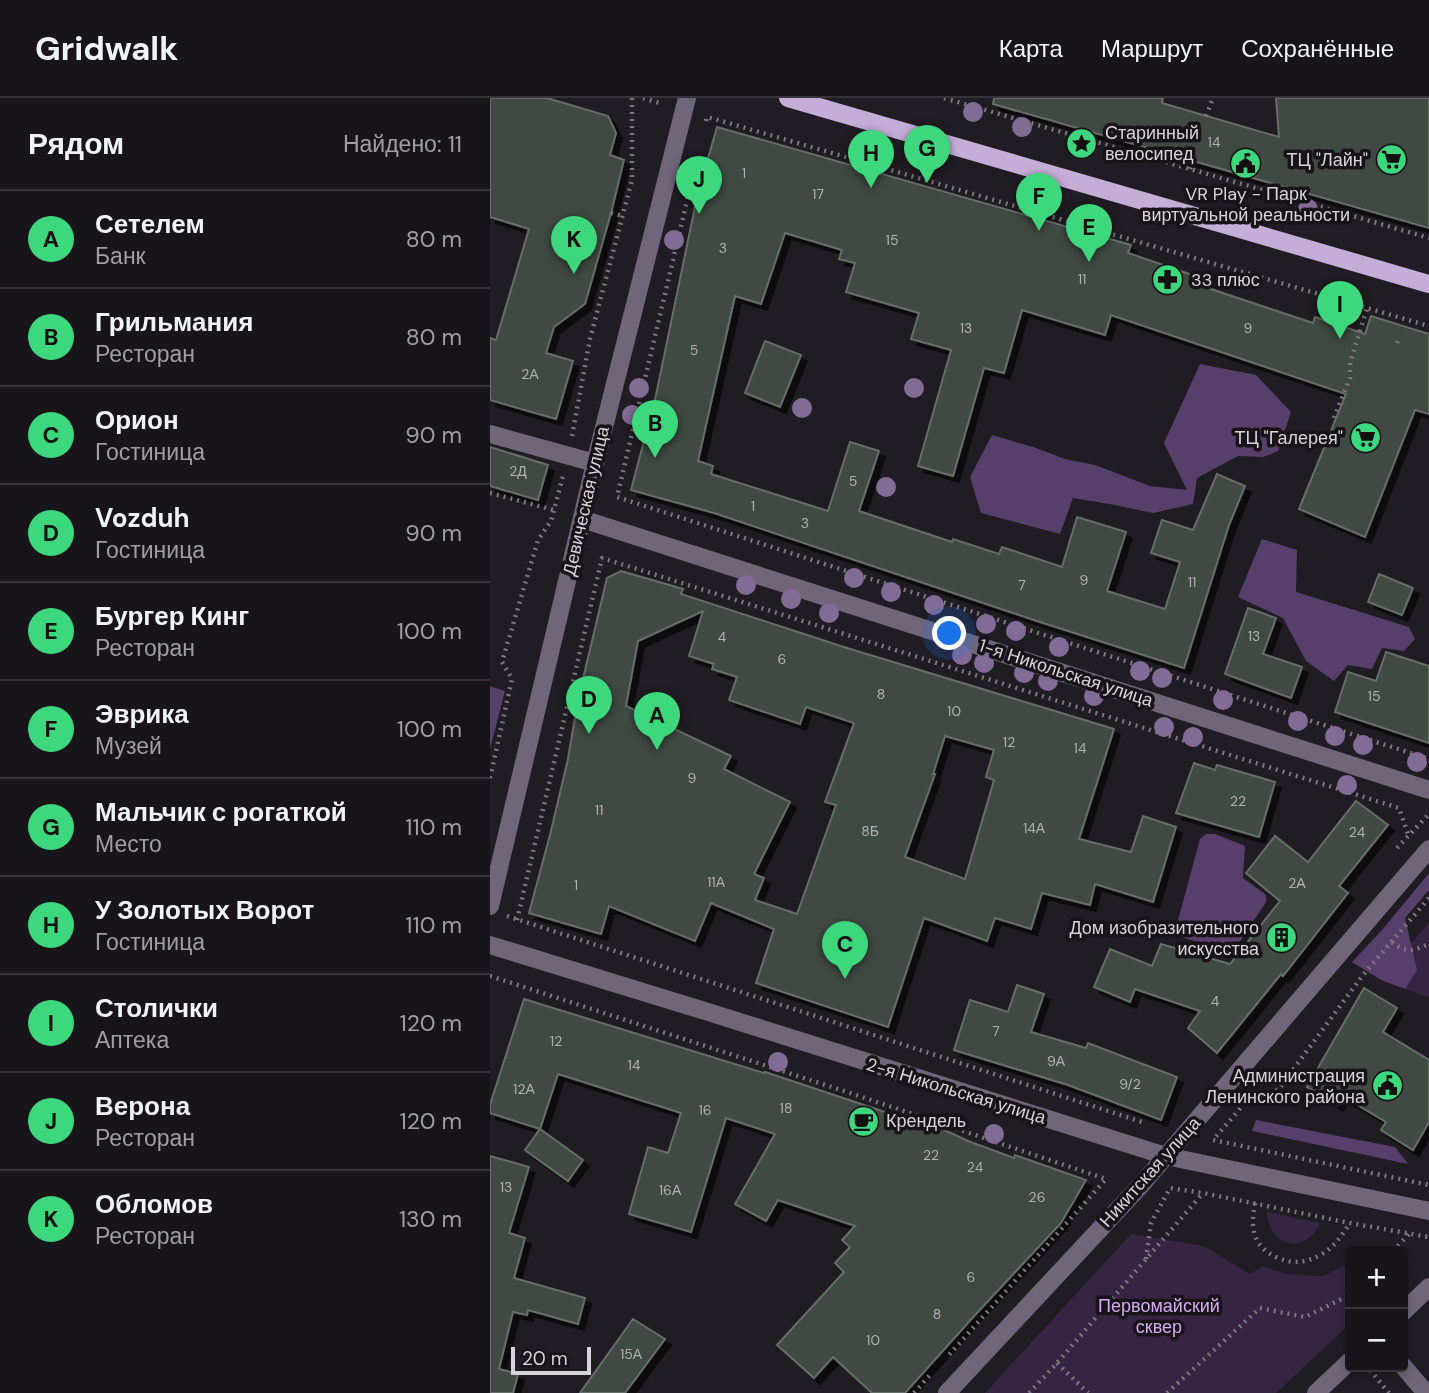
<!DOCTYPE html>
<html lang="ru">
<head>
<meta charset="utf-8">
<style>
  body { margin:0; font-family:"DM Sans",sans-serif; background:#252227; color:#f1f3f6 }
  .controls { position:absolute; right:21px; bottom:21px; display:grid; overflow:hidden; border-radius:7px; box-shadow:0 4px 10px #0003 }
  .controls button { width:63px; height:63px; display:grid; place-items:center; padding:0; border:0; border-bottom:2px solid #363439; background:#18151a; color:#f1f3f6; font:35px sans-serif }
  .scale { position:absolute; left:21px; bottom:18px; width:80px; box-sizing:border-box; padding-left:7px; border:4px solid #d7d4d9; border-top:0; font-size:19px; line-height:24px; white-space:nowrap; color:#d7d4d9; -webkit-text-stroke:5px #171319; paint-order:stroke }
  .you { position:absolute; left:460px; top:536px; width:24px; height:24px; margin:-18px; border:5px solid #fff; border-radius:50%; background:#1a73e8; box-shadow:0 0 0 10px #1a73e833 }
  .badge { display:grid; place-items:center; width:46px; height:46px; border-radius:50%; background:#3dd77e; color:#111; font-size:23px; font-weight:700 }
  .pin { position:absolute; translate:-50% -58px; filter:drop-shadow(0 2px 4px #0008) }
  .pin::after { content:''; position:absolute; top:37px; width:24px; height:21px; background:inherit; clip-path:polygon(0 0,100% 0,50% 100%) }
  .list { margin:0; padding:0; list-style:none }
  h2 { display:flex; justify-content:space-between; align-items:center; height:91px; margin:0; padding:0 28px; font-size:30px }
  h2 small { font-size:23px; font-weight:400; color:#9f9fa2 }
  .list li { display:grid; grid-template-columns:46px 1fr auto; gap:21px; align-items:center; box-sizing:border-box; height:98px; padding:0 28px; border-top:2px solid #363439 }
  .list b { display:block; font-size:26px; white-space:nowrap }
  .list p { margin:0; font-size:23px; white-space:nowrap; color:#9f9fa2 }
  .list em { font-size:23px; font-style:normal; color:#9f9fa2 }
  .map { position:relative; flex:none; width:939px; height:1295px; overflow:hidden }
  header { display:flex; align-items:center; gap:42px; box-sizing:border-box; height:98px; padding:0 35px; background:#18151a; border-bottom:2px solid #363439 }
  header strong { font-size:33px }
  nav { display:flex; gap:38px; margin-inline-start:auto; font-size:24px }
  main { display:flex }
  aside { flex:1; background:#18151a }
  .map>svg:first-child { display:block }
  .green { fill:#352442 }
  .forest { fill:#583f6b }
  .building { fill:#414843; stroke:#656e67; stroke-width:2; fill-rule:evenodd; filter:url(#shadow) }
  .lines { fill:none; stroke-linecap:round; stroke-linejoin:round }
  .path { stroke:#7b777d; stroke-width:4.5; stroke-dasharray:2 5; stroke-linecap:butt }
  .minor { stroke:#706579; stroke-width:18 }
  .major { stroke:#c5add8; stroke-width:18 }
  .tree { fill:#826b95 }
  .labels { text-anchor:middle; dominant-baseline:central; stroke-width:7; stroke-linejoin:round; paint-order:stroke }
  .number-label { font-size:14px; fill:#b2b1b4 }
  .poi-label { font-size:18px; fill:#d7d4d9; stroke:#171319; text-anchor:end }
  .street-label { font-size:18px; fill:#d7d4d9; stroke:#171319 }
  .park-label { font-size:18px; fill:#d3abf2; stroke:#171319 }
</style>
</head>
<body>
<header>
<strong>Gridwalk</strong>
<nav><a>Карта</a><a>Маршрут</a><a>Сохранённые</a></nav>
</header>
<main>
<aside>
<h2>Рядом<small>Найдено: 11</small></h2>
<ul class="list">
<li><span class="badge">A</span><div><b>Сетелем</b><p>Банк</p></div><em>80 m</em></li>
<li><span class="badge">B</span><div><b>Грильмания</b><p>Ресторан</p></div><em>80 m</em></li>
<li><span class="badge">C</span><div><b>Орион</b><p>Гостиница</p></div><em>90 m</em></li>
<li><span class="badge">D</span><div><b>Vozduh</b><p>Гостиница</p></div><em>90 m</em></li>
<li><span class="badge">E</span><div><b>Бургер Кинг</b><p>Ресторан</p></div><em>100 m</em></li>
<li><span class="badge">F</span><div><b>Эврика</b><p>Музей</p></div><em>100 m</em></li>
<li><span class="badge">G</span><div><b>Мальчик с рогаткой</b><p>Место</p></div><em>110 m</em></li>
<li><span class="badge">H</span><div><b>У Золотых Ворот</b><p>Гостиница</p></div><em>110 m</em></li>
<li><span class="badge">I</span><div><b>Столички</b><p>Аптека</p></div><em>120 m</em></li>
<li><span class="badge">J</span><div><b>Верона</b><p>Ресторан</p></div><em>120 m</em></li>
<li><span class="badge">K</span><div><b>Обломов</b><p>Ресторан</p></div><em>130 m</em></li>
</ul>
</aside>
<div class="map">
<svg width="939" height="1295" viewBox="0 0 939 1295">
  <defs>
    <filter id="shadow"><feDropShadow dx="6" dy="6" stdDeviation="0" flood-color="#0009"/></filter>
  </defs>
  <rect width="100%" height="100%" fill="#201c23"/>
  <g class="green">
    <path d="M 939,824 L 939,900 L 891,882 Z"/>
    <path d="M 777,1114 L 830,1125 C 817,1157 778,1150 777,1114 Z"/>
    <path d="M 641,1136 L 714,1148 L 760,1176 L 773,1168 L 796,1176 L 833,1178 L 860,1165 L 860,1226 L 786,1295 L 495,1295 Z"/>
  </g>
  <g class="forest">
    <path d="M 710,266 L 766,277 L 801,314 L 788,353 L 773,359 L 748,358 L 707,380 L 703,406 L 663,415 L 625,407 L 583,400 L 570,436 L 491,415 L 480,379 L 502,337 L 546,350 L 575,361 L 605,367 L 660,388 L 697,392 L 674,345 Z"/>
    <path d="M 772,441 L 807,452 L 806,494 L 919,529 L 925,541 L 914,553 L 892,550 L 882,571 L 858,567 L 844,583 L 816,563 L 793,520 L 748,499 Z"/>
    <path d="M 0,588 L 15,593 L 0,651 Z"/>
    <path d="M 716,736 L 725,736 L 755,748 L 753,780 L 776,797 L 776,804 L 743,854 L 684,837 L 710,741 Z"/>
    <path d="M 939,775 L 939,792 L 915,820 L 927,872 L 915,891 L 891,882 L 862,864 L 893,831 Z"/>
    <path d="M 766,1022 L 905,1049 L 918,1066 L 762,1033 Z"/>
  </g>
  <g class="building">
    <path d="M 0,0 L 57,0 L 118,18 L 126,35 L 120,57 L 134,62 L 121,115 L 95,206 L 64,229 L 56,255 L 83,263 L 66,321 L 0,302 L 0,240 L 6,242 L 39,131 L 0,119 Z"/>
    <path d="M 504,0 L 673,0 L 672,5 L 789,39 L 786,0 L 939,0 L 939,130 L 503,6 Z"/>
    <path d="M 227,29 L 641,147 L 638,155 L 717,182 L 715,189 L 823,225 L 825,219 L 875,236 L 881,218 L 939,236 L 939,316 L 925,312 L 875,439 L 809,411 L 856,296 L 621,217 L 615,237 L 532,212 L 514,275 L 494,270 L 463,378 L 428,368 L 461,252 L 421,241 L 429,215 L 356,194 L 365,165 L 349,161 L 352,152 L 295,135 L 271,206 L 245,198 L 208,363 L 223,368 L 221,376 L 338,413 L 360,344 L 389,353 L 369,413 L 462,444 L 463,441 L 509,456 L 512,449 L 572,469 L 587,419 L 636,434 L 617,493 L 675,511 L 690,464 L 661,455 L 672,422 L 703,432 L 727,376 L 755,388 L 739,427 L 694,570 L 553,525 L 224,415 L 141,392 L 166,297 L 207,99 Z"/>
    <path d="M 275,243 L 311,257 L 290,309 L 255,295 Z"/>
    <path d="M 0,349 L 58,367 L 48,402 L 0,388 Z"/>
    <path d="M 131,473 L 193,491 L 191,496 L 357,550 L 624,631 L 589,741 L 641,754 L 653,718 L 686,729 L 663,804 L 605,786 L 600,807 L 552,795 L 541,831 L 505,820 L 497,843 L 434,820 L 398,929 L 266,885 L 284,831 L 221,805 L 205,843 L 119,808 L 111,836 L 39,815 L 60,737 L 78,661 L 88,602 L 117,480 ZM 213,513 L 199,558 L 224,566 L 222,571 L 247,579 L 239,602 L 310,626 L 316,609 L 364,625 L 335,704 L 346,707 L 307,816 L 265,802 L 274,780 L 264,776 L 300,704 L 234,671 L 241,658 L 136,608 L 148,543 ZM 455,638 L 504,652 L 496,679 L 504,682 L 475,781 L 415,759 L 445,676 L 443,676 Z"/>
    <path d="M 889,476 L 923,490 L 912,517 L 878,504 Z"/>
    <path d="M 758,510 L 786,520 L 773,556 L 812,569 L 801,600 L 735,576 Z"/>
    <path d="M 896,554 L 939,568 L 939,645 L 845,614 L 858,574 L 886,583 Z"/>
    <path d="M 704,665 L 725,672 L 727,667 L 785,684 L 769,739 L 686,715 Z"/>
    <path d="M 866,703 L 898,727 L 849,788 L 858,795 L 793,878 L 791,876 L 727,955 L 698,930 L 710,913 L 645,891 L 640,904 L 604,889 L 620,851 L 662,868 L 671,846 L 740,866 L 790,803 L 756,775 L 785,738 L 818,764 Z"/>
    <path d="M 527,887 L 554,896 L 541,934 L 596,950 L 598,945 L 687,979 L 671,1022 L 578,987 L 464,952 L 480,902 L 518,914 Z"/>
    <path d="M 874,890 L 907,910 L 893,934 L 939,962 L 939,1024 L 923,1052 L 891,1032 L 896,1024 L 852,998 L 847,1007 L 817,989 Z"/>
    <path d="M 34,901 L 209,955 L 274,975 L 275,974 L 431,1026 L 433,1022 L 478,1043 L 524,1060 L 525,1057 L 596,1082 L 571,1125 L 485,1217 L 415,1295 L 382,1295 L 343,1259 L 324,1280 L 287,1247 L 354,1174 L 345,1165 L 360,1149 L 352,1142 L 365,1128 L 288,1102 L 276,1123 L 245,1106 L 285,1036 L 236,1020 L 201,1134 L 139,1116 L 158,1049 L 178,1055 L 191,1015 L 68,976 L 50,1031 L 0,1015 L 0,1007 Z"/>
    <path d="M 50,1031 L 93,1062 L 78,1083 L 35,1052 Z"/>
    <path d="M 0,1058 L 39,1069 L 19,1135 L 35,1140 L 24,1180 L 95,1200 L 88,1226 L 38,1212 L 37,1217 L 23,1214 L 9,1271 L 28,1276 L 23,1295 L 0,1295 Z"/>
    <path d="M 143,1221 L 175,1241 L 135,1295 L 90,1295 Z"/>
  </g>
  <g class="lines">
    <g class="path">
      <path d="M 153,0 L 173,6"/>
      <path d="M 454,0 L 939,140"/>
      <path d="M 716,18 L 723,0"/>
      <path d="M 216,23 L 217,19 L 235,24 L 939,228"/>
      <path d="M 700,71 L 703,63"/>
      <path d="M 201,86 L 127,399 L 939,661"/>
      <path d="M 121,115 L 133,118"/>
      <path d="M 907,245 L 909,239"/>
      <path d="M 844,320 L 860,280 L 860,265 L 877,210"/>
      <path d="M 82,338 L 100,241 L 142,82 L 142,0"/>
      <path d="M 0,395 L 64,412"/>
      <path d="M 0,680 L 22,581 L 12,564 L 48,442 L 61,423 L 73,378"/>
      <path d="M 907,750 L 939,716"/>
      <path d="M 939,800 L 873,877 L 788,992 L 755,1005 L 723,1042 L 939,1087"/>
      <path d="M 17,818 L 655,1025"/>
      <path d="M 27,822 L 112,460 L 909,710 L 918,736"/>
      <path d="M 902,844 C 917,856 922,853 939,846"/>
      <path d="M 0,878 L 354,993 L 616,1081 L 458,1258"/>
      <path d="M 765,1105 C 760,1131 763,1149 788,1160 C 803,1166 815,1165 830,1157 C 844,1150 852,1137 860,1125"/>
      <path d="M 903,1153 L 919,1136"/>
      <path d="M 656,1161 L 661,1125 L 680,1090 L 713,1095 L 860,1125 L 939,1139"/>
      <path d="M 567,1265 L 598,1295"/>
      <path d="M 880,1272 L 899,1295"/>
      <path d="M 424,1295 L 440,1277"/>
      <path d="M 539,1295 L 567,1265 L 712,1096"/>
      <path d="M 677,1295 L 770,1210 L 815,1219 L 860,1197"/>
    </g>
    <g class="minor">
      <path d="M 0,336 L 105,365"/>
      <path d="M 92,421 L 939,692"/>
      <path d="M 0,808 L 105,365 L 197,0"/>
      <path d="M 0,847 L 215,913 L 676,1058 L 939,1113"/>
      <path d="M 913,1214 L 939,1189"/>
      <path d="M 913,1268 L 936,1295"/>
      <path d="M 457,1295 L 652,1086 L 939,751"/>
      <path d="M 826,1295 L 860,1263"/>
    </g>
    <path class="major" d="M 298,0 L 939,186"/>
  </g>
  <g class="tree">
    <circle cx="483" cy="14" r="10"/>
    <circle cx="532" cy="29" r="10"/>
    <circle cx="818" cy="111" r="10"/>
    <circle cx="184" cy="142" r="10"/>
    <circle cx="149" cy="290" r="10"/>
    <circle cx="424" cy="290" r="10"/>
    <circle cx="312" cy="310" r="10"/>
    <circle cx="142" cy="317" r="10"/>
    <circle cx="396" cy="389" r="10"/>
    <circle cx="364" cy="480" r="10"/>
    <circle cx="256" cy="487" r="10"/>
    <circle cx="401" cy="494" r="10"/>
    <circle cx="301" cy="501" r="10"/>
    <circle cx="444" cy="507" r="10"/>
    <circle cx="339" cy="515" r="10"/>
    <circle cx="496" cy="526" r="10"/>
    <circle cx="526" cy="533" r="10"/>
    <circle cx="569" cy="549" r="10"/>
    <circle cx="472" cy="557" r="10"/>
    <circle cx="494" cy="565" r="10"/>
    <circle cx="650" cy="573" r="10"/>
    <circle cx="534" cy="575" r="10"/>
    <circle cx="672" cy="580" r="10"/>
    <circle cx="558" cy="583" r="10"/>
    <circle cx="604" cy="598" r="10"/>
    <circle cx="733" cy="602" r="10"/>
    <circle cx="808" cy="623" r="10"/>
    <circle cx="674" cy="629" r="10"/>
    <circle cx="845" cy="638" r="10"/>
    <circle cx="703" cy="639" r="10"/>
    <circle cx="873" cy="647" r="10"/>
    <circle cx="927" cy="664" r="10"/>
    <circle cx="857" cy="687" r="10"/>
    <circle cx="288" cy="964" r="10"/>
    <circle cx="504" cy="1036" r="10"/>
  </g>
  <defs>
    <symbol id="sight-disc" viewBox="-11 -11 22 22"><circle r="9.5" fill="#3dd77e" stroke="#171319"/><path d="M0-6L1.8-2.2L6-1.7L2.9 1.2L3.7 5.4L0 3.3L-3.7 5.4L-2.9 1.2L-6-1.7L-1.8-2.2Z" fill="#111"/></symbol>
    <symbol id="supermarket-disc" viewBox="-11 -11 22 22"><circle r="9.5" fill="#3dd77e" stroke="#171319"/><path d="M-6-5.5h2.5l.6 2H6L4.5 2H-2.5L-4.4-4H-6ZM-1.5 3.2a1.3 1.3 0 1 0 .1 0ZM3 3.2a1.3 1.3 0 1 0 .1 0Z" fill="#111"/></symbol>
    <symbol id="civic-disc" viewBox="-11 -11 22 22"><circle r="9.5" fill="#3dd77e" stroke="#171319"/><path d="M-.6-6.5H3V-4.5H.6V-3L4-1V1h2V6H-6V1h2V-1L-.6-3ZM-1.2 2.5V6h2.4V2.5Z" fill="#111"/></symbol>
    <symbol id="pharmacy-disc" viewBox="-11 -11 22 22"><circle r="9.5" fill="#3dd77e" stroke="#171319"/><path d="M-2-6h4v4h4v4h-4v4h-4v-4h-4v-4h4Z" fill="#111"/></symbol>
    <symbol id="building-disc" viewBox="-11 -11 22 22"><circle r="9.5" fill="#3dd77e" stroke="#171319"/><path d="M-4-6H4V6H1V3H-1V6H-4ZM-2.5-4.3h1.7v1.8h-1.7ZM.8-4.3h1.7v1.8H.8ZM-2.5-1h1.7V.8h-1.7ZM.8-1h1.7V.8H.8Z" fill="#111"/></symbol>
    <symbol id="cafe-disc" viewBox="-11 -11 22 22"><circle r="9.5" fill="#3dd77e" stroke="#171319"/><path d="M-5.5-4.5H6V0H3Q3 3.5 0 3.5H-2.5Q-5.5 3.5-5.5 0ZM3-3.2v2h1.7v-2ZM-6 4.5H4V6H-6Z" fill="#111"/></symbol>
  </defs>
  <g fill-rule="evenodd">
    <use href="#sight-disc" x="574" y="28" width="35" height="35"/>
    <use href="#supermarket-disc" x="884" y="44" width="35" height="35"/>
    <use href="#civic-disc" x="738" y="48" width="35" height="35"/>
    <use href="#pharmacy-disc" x="660" y="164" width="35" height="35"/>
    <use href="#supermarket-disc" x="858" y="322" width="35" height="35"/>
    <use href="#building-disc" x="774" y="822" width="35" height="35"/>
    <use href="#civic-disc" x="880" y="970" width="35" height="35"/>
    <use href="#cafe-disc" x="356" y="1006" width="35" height="35"/>
  </g>
  <g class="labels">
    <g class="number-label">
      <text x="724" y="44">14</text>
      <text x="254" y="75">1</text>
      <text x="328" y="96">17</text>
      <text x="402" y="142">15</text>
      <text x="233" y="150">3</text>
      <text x="592" y="181">11</text>
      <text x="476" y="230">13</text>
      <text x="758" y="230">9</text>
      <text x="204" y="252">5</text>
      <text x="40" y="276">2А</text>
      <text x="28" y="373">2Д</text>
      <text x="363" y="383">5</text>
      <text x="263" y="408">1</text>
      <text x="315" y="425">3</text>
      <text x="594" y="482">9</text>
      <text x="702" y="484">11</text>
      <text x="532" y="487">7</text>
      <text x="764" y="538">13</text>
      <text x="232" y="539">4</text>
      <text x="292" y="561">6</text>
      <text x="391" y="596">8</text>
      <text x="884" y="598">15</text>
      <text x="464" y="613">10</text>
      <text x="519" y="644">12</text>
      <text x="590" y="650">14</text>
      <text x="202" y="680">9</text>
      <text x="748" y="703">22</text>
      <text x="109" y="712">11</text>
      <text x="544" y="730">14А</text>
      <text x="380" y="733">8Б</text>
      <text x="867" y="734">24</text>
      <text x="226" y="784">11А</text>
      <text x="807" y="785">2А</text>
      <text x="86" y="787">1</text>
      <text x="725" y="903">4</text>
      <text x="506" y="933">7</text>
      <text x="66" y="943">12</text>
      <text x="566" y="963">9А</text>
      <text x="144" y="967">14</text>
      <text x="640" y="986">9/2</text>
      <text x="34" y="991">12А</text>
      <text x="296" y="1010">18</text>
      <text x="215" y="1012">16</text>
      <text x="441" y="1057">22</text>
      <text x="485" y="1069">24</text>
      <text x="16" y="1089">13</text>
      <text x="180" y="1092">16А</text>
      <text x="547" y="1099">26</text>
      <text x="481" y="1179">6</text>
      <text x="447" y="1216">8</text>
      <text x="383" y="1242">10</text>
      <text x="141" y="1256">15А</text>
    </g>
    <g class="poi-label">
      <text x="615" y="35" text-anchor="start">Старинный<tspan x="615" dy="21">велосипед</tspan></text>
      <text x="878" y="62">ТЦ "Лайн"</text>
      <text x="756" y="96" text-anchor="middle">VR Play - Парк<tspan x="756" dy="21">виртуальной реальности</tspan></text>
      <text x="701" y="182" text-anchor="start">33 плюс</text>
      <text x="853" y="340">ТЦ "Галерея"</text>
      <text x="769" y="830">Дом изобразительного<tspan x="769" dy="21">искусства</tspan></text>
      <text x="875" y="978">Администрация<tspan x="875" dy="21">Ленинского района</tspan></text>
      <text x="396" y="1023" text-anchor="start">Крендель</text>
    </g>
    <g class="street-label">
      <text transform="translate(96 403) rotate(-77)">Девическая улица</text>
      <text transform="translate(576 575) rotate(18)">1-я Никольская улица</text>
      <text transform="translate(466 993) rotate(17)">2-я Никольская улица</text>
      <text transform="translate(660 1074) rotate(-48)">Никитская улица</text>
    </g>
    <g class="park-label">
      <text x="669" y="1208">Первомайский<tspan x="669" dy="21">сквер</tspan></text>
    </g>
  </g>
</svg>
<div class="controls">
<button>+</button>
<button>−</button>
</div>
<div class="scale">20 m</div>
<div class="you"></div>
<div class="pin badge" style="left:167px;top:652px">A</div>
<div class="pin badge" style="left:165px;top:360px">B</div>
<div class="pin badge" style="left:355px;top:881px">C</div>
<div class="pin badge" style="left:99px;top:636px">D</div>
<div class="pin badge" style="left:599px;top:164px">E</div>
<div class="pin badge" style="left:549px;top:133px">F</div>
<div class="pin badge" style="left:437px;top:85px">G</div>
<div class="pin badge" style="left:381px;top:90px">H</div>
<div class="pin badge" style="left:850px;top:241px">I</div>
<div class="pin badge" style="left:209px;top:116px">J</div>
<div class="pin badge" style="left:84px;top:176px">K</div>
</div>
</main>
</body>
</html>
